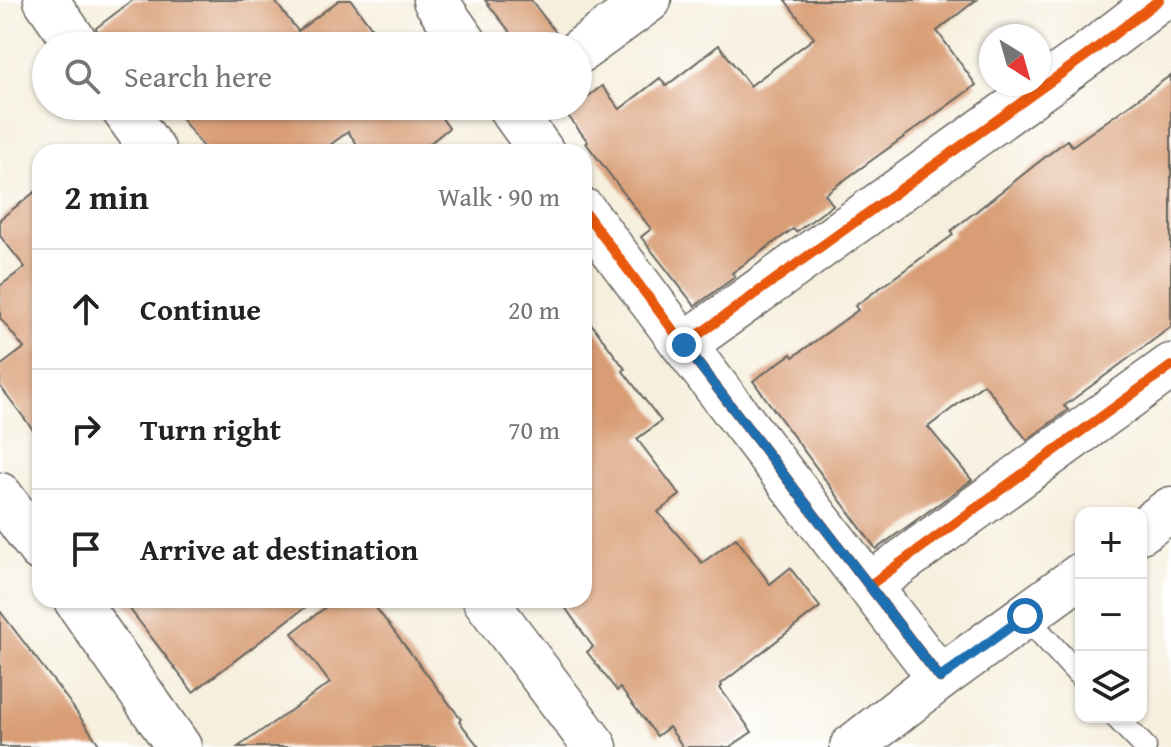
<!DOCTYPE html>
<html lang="en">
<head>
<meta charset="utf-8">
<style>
  body { margin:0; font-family:"Gentium Book Plus",serif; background:#f6f6f6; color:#222 }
  .controls { position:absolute; right:24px; bottom:24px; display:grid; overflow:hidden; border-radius:16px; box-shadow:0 2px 6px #0004 }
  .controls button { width:72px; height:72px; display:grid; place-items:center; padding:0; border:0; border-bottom:2px solid #e0e0e0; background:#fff; color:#222; font:40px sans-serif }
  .compass { position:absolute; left:979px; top:24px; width:72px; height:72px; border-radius:50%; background:#fff; box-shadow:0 2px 6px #0004; rotate:143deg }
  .stop { position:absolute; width:24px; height:24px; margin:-18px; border:6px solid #1f6fb2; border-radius:50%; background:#fff }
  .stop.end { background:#1f6fb2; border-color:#fff; box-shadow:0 2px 8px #0008 }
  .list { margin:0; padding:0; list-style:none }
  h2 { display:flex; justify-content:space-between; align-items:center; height:104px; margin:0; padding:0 32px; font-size:34px }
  h2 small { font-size:26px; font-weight:400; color:#767676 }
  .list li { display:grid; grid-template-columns:52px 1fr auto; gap:24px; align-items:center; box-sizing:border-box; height:120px; padding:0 32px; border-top:2px solid #e0e0e0 }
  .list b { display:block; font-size:30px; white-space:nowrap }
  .list em { font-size:26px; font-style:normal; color:#767676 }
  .icon { flex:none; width:44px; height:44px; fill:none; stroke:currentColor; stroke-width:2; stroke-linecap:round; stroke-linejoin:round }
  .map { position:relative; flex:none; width:1171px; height:747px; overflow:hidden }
  .search { position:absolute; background:#fff; box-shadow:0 2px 6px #0004; left:32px; top:32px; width:560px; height:88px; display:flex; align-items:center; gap:20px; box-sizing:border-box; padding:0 28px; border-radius:44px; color:#767676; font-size:30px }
  .panel { position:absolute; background:#fff; box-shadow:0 2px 6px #0004; left:32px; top:144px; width:560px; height:464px; border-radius:24px }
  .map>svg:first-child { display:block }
  .building { fill:#d89d74 }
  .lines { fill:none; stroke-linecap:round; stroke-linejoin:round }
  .service-casing { stroke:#686660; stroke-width:25 }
  .minor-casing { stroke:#686660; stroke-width:47 }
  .tertiary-casing { stroke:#686660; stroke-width:47 }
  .service { stroke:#fff; stroke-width:22 }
  .minor { stroke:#fff; stroke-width:44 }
  .tertiary { stroke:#fff; stroke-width:44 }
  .cycleway-casing { stroke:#fff; stroke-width:15 }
  .cycleway { stroke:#e8590c; stroke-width:10 }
  .route { stroke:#1f6fb2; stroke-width:10 }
</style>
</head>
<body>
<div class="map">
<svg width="1171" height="747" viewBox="0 0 1171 747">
  <rect width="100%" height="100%" fill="#fff"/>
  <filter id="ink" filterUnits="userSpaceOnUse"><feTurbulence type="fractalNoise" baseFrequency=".0125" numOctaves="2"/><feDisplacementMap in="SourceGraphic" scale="16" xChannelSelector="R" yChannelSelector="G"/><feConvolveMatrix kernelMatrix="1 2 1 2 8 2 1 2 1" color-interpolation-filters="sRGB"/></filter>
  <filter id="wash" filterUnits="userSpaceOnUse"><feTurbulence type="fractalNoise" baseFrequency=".006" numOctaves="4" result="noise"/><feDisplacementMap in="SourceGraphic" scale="32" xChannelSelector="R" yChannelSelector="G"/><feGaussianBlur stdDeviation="1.8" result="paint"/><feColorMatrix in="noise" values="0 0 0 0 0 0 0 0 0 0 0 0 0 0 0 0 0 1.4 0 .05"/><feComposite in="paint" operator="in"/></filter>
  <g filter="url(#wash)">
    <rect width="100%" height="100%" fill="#f6efdd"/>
    <g id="blocks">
      <g class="building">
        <path d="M 133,0 L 274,0 L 298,31 L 339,0 L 351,0 L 385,46 L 103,46 L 96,28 Z"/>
        <path d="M 485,0 L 531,0 L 559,37 L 554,46 L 521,46 Z"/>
        <path d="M 785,0 L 976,0 L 937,31 L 976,85 L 825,194 L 833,205 L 796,232 L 793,229 L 732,273 L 735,277 L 695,306 L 641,237 L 651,229 L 586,143 L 588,142 L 566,113 L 578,106 L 578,104 L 602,86 L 620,109 L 660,78 L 666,86 L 719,45 L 750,86 L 814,38 Z"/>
        <path d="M 1171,75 L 1171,327 L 1064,406 L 1068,410 L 1027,440 L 984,384 L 928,427 L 972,480 L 876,549 L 753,381 L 791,354 L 793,357 L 858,310 L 855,306 L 953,235 L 951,231 L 1067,140 L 1072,146 Z"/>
        <path d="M 172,106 L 433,106 L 449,128 L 419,152 L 363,152 L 348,132 L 320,152 L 207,152 Z"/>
        <path d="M 40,188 L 40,439 L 0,386 L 0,366 L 24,348 L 0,318 L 0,286 L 25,267 L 0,236 L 0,219 Z"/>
        <path d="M 584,314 L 625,369 L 623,371 L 661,421 L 637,439 L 680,495 L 658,512 L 702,563 L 736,538 L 770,584 L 790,568 L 820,607 L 721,684 L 722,686 L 720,688 L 752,732 L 730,747 L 683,747 L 669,727 L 657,736 L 620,688 L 617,691 L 587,652 L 593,647 L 560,600 L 584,600 Z"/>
        <path d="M 123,600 L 315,600 L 193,692 Z"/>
        <path d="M 335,600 L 370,600 L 461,719 L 459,721 L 479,747 L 238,747 L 330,683 L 292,633 Z"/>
        <path d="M 0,611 L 68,700 L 101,747 L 0,747 Z"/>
      </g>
    </g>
  </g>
  <g filter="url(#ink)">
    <use href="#blocks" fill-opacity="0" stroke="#686660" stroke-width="2"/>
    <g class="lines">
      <defs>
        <g id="service">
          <path d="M 1025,616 L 1081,677"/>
          <path d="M 1116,717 L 1145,747"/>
        </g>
        <g id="minor">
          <path d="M 46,0 L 78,46"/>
          <path d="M 435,0 L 467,46"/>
          <path d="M 578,52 L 649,0"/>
          <path d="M 121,106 L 154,152"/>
          <path d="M 509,106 L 542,152"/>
          <path d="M 584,211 L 684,345 L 940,678"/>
          <path d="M 684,345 L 1090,53 L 1159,0"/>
          <path d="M 0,495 L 40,549"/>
          <path d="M 870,585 L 1171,366"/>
          <path d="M 76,600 L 179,747"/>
          <path d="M 485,600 L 595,747"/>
        </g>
        <g id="tertiary">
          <path d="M 1141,531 L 1171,509"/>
          <path d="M 852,747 L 940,678 L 1081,575"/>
        </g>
      </defs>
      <use href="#service" class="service-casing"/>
      <use href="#minor" class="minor-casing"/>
      <use href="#tertiary" class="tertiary-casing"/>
      <use href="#service" class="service"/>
      <use href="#minor" class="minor"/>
      <use href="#tertiary" class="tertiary"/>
      <defs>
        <g id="cycleway">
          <path d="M 584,211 L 684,345 L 940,678"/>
          <path d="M 684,345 L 1090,53 L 1159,0"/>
          <path d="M 870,585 L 1171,366"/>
        </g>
      </defs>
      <use href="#cycleway" class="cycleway-casing"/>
      <use href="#cycleway" class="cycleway"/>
    </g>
  </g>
  <g class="lines" filter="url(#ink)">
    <path class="route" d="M 684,345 L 940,678 L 1025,616"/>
  </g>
</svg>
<div class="controls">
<button>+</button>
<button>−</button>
<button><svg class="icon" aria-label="layers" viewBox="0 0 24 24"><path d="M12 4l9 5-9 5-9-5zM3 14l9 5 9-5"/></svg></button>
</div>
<svg class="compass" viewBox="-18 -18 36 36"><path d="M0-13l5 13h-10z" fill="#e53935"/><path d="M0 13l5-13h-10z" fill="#767676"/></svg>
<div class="stop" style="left:1025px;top:616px"></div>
<div class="stop end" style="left:684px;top:345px"></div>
<div class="search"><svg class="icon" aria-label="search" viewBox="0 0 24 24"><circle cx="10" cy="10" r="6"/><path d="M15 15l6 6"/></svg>Search here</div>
<section class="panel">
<h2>2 min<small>Walk · 90 m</small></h2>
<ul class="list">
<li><svg class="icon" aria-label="ahead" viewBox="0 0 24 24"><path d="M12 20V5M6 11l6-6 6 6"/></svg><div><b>Continue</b></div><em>20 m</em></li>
<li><svg class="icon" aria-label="right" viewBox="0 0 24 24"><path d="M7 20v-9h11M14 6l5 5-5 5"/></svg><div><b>Turn right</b></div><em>70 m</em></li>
<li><svg class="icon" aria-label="arrive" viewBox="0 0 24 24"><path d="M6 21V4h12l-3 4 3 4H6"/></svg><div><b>Arrive at destination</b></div></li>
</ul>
</section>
</div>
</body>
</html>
